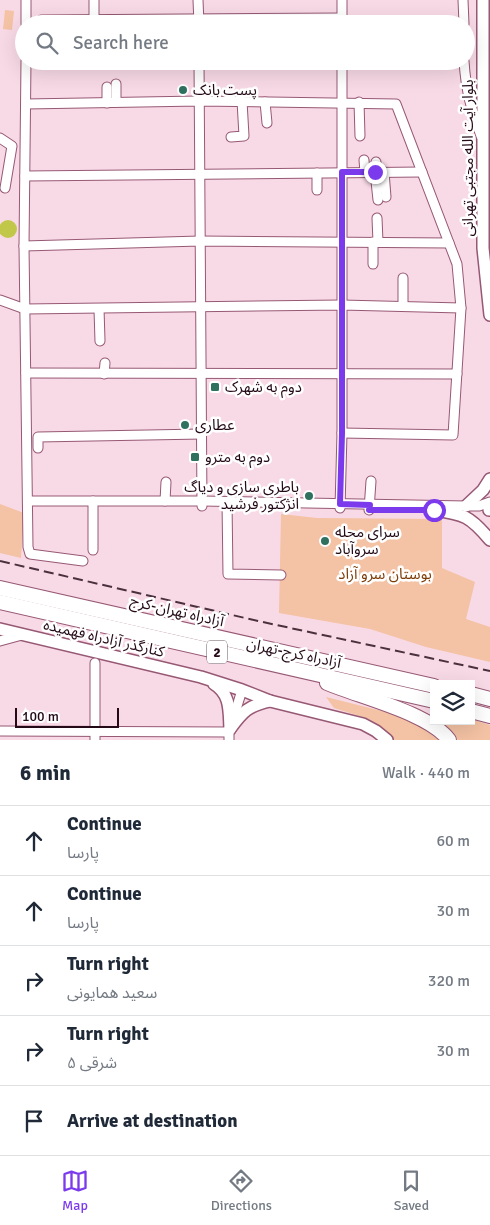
<!DOCTYPE html>
<html lang="en">
<head>
<meta charset="utf-8">
<style>
  body { margin:0; font-family:Signika,"Noto Sans Arabic",sans-serif; background:#f6f6f7; color:#1f2937 }
  .controls { position:absolute; right:15px; bottom:15px; display:grid; overflow:hidden; border-radius:0px; box-shadow:0 5px 20px #0002 }
  .controls button { width:45px; height:45px; display:grid; place-items:center; padding:0; border:0; border-bottom:1px solid #e0e1e3; background:#fff; color:#1f2937; font:25px sans-serif }
  .scale { position:absolute; left:15px; bottom:12px; width:104px; box-sizing:border-box; padding-left:5px; border:2px solid #230a16; border-top:0; font-size:14px; line-height:18px; white-space:nowrap; color:#230a16; -webkit-text-stroke:4px #fff; paint-order:stroke }
  .stop { position:absolute; width:15px; height:15px; margin:-11px; border:4px solid #7c3aed; border-radius:50%; background:#fff }
  .stop.end { background:#7c3aed; border-color:#fff; box-shadow:0 1px 5px #0008 }
  .list { margin:0; padding:0; list-style:none }
  h2 { display:flex; justify-content:space-between; align-items:center; height:65px; margin:0; padding:0 20px; font-size:21px }
  h2 small { font-size:16px; font-weight:400; color:#747a83 }
  .list li { display:grid; grid-template-columns:32px 1fr auto; gap:15px; align-items:center; box-sizing:border-box; height:70px; padding:0 20px; border-top:1px solid #e0e1e3 }
  .list b { display:block; font-size:19px; white-space:nowrap }
  .list p { margin:0; font-size:16px; white-space:nowrap; color:#747a83 }
  .list em { font-size:16px; font-style:normal; color:#747a83 }
  .icon { flex:none; width:28px; height:28px; fill:none; stroke:currentColor; stroke-width:2; stroke-linecap:round; stroke-linejoin:round }
  .map { position:relative; flex:none; width:490px; height:740px; overflow:hidden }
  .search { position:absolute; background:#fff; box-shadow:0 5px 20px #0002; left:15px; right:15px; top:15px; height:55px; display:flex; align-items:center; gap:12px; box-sizing:border-box; padding:0 18px; border-radius:28px; color:#747a83; font-size:19px }
  .sheet { height:415px; background:#fff }
  nav { display:flex; justify-content:space-around; align-items:center; box-sizing:border-box; height:70px; border-top:1px solid #e0e1e3; background:#fff; font-size:14px; color:#747a83 }
  nav a { display:grid; justify-items:center; gap:2px }
  nav .on { color:#7c3aed }
  .map>svg:first-child { display:block }
  .green { fill:#f4c2a4 }
  .water { fill:#c1c849 }
  .lines { fill:none; stroke-linecap:round; stroke-linejoin:round }
  .minor-casing { stroke:#975874; stroke-width:11 }
  .major-casing { stroke:#975874; stroke-width:14 }
  .highway-casing { stroke:#975874; stroke-width:16 }
  .minor { stroke:#fff; stroke-width:9 }
  .major { stroke:#fff; stroke-width:11 }
  .highway { stroke:#fff; stroke-width:14 }
  .rail { stroke:#4b313d; stroke-width:2; stroke-dasharray:10 5; stroke-linecap:butt }
  .route { stroke:#7c3aed; stroke-width:6 }
  .poi-dot { fill:#30705e; stroke:#fff; stroke-width:2 }
  .labels { text-anchor:middle; dominant-baseline:central; stroke-width:5; stroke-linejoin:round; paint-order:stroke }
  .shield { fill:#fff; stroke:#65545c; stroke-width:1 }
  .shield-label { font-size:14px; font-weight:bold; fill:#230a16 }
  .poi-label { font-size:15px; fill:#230a16; stroke:#fff; text-anchor:start }
  .street-label { font-size:15px; fill:#230a16; stroke:#fff }
  .park-label { font-size:15px; fill:#7d3c07; stroke:#fff }
</style>
</head>
<body>
<div class="map">
<svg width="490" height="740" viewBox="0 0 490 740">
  <rect width="100%" height="100%" fill="#f8dae6"/>
  <g class="green">
    <path d="M 5,10 L 14,11 L 12,30 L 3,29 Z"/>
    <path d="M 0,504 L 24,513 L 21,558 L 0,553 Z"/>
    <path d="M 281,514 L 317,518 L 442,519 L 442,568 L 475,582 L 466,619 L 490,627 L 490,662 L 426,647 L 370,629 L 279,613 Z"/>
    <path d="M 326,697 L 418,720 L 442,740 L 394,740 L 378,725 L 369,719 L 334,708 Z"/>
    <path d="M 471,719 L 490,725 L 490,740 L 458,740 L 445,726 L 437,721 L 471,721 Z"/>
  </g>
  <circle class="water" cx="8" cy="229" r="9"/>
  <g class="lines">
    <defs>
      <g id="minor">
        <path d="M 94,0 L 94,20"/>
        <path d="M 198,0 L 199,24"/>
        <path d="M 463,0 L 464,24"/>
        <path d="M 41,20 L 342,18"/>
        <path d="M 342,22 L 342,0"/>
        <path d="M 26,24 L 26,0"/>
        <path d="M 26,61 L 24,246 L 28,547 L 30,554 L 83,561"/>
        <path d="M 199,61 L 202,506"/>
        <path d="M 464,61 C 466,92 471,108 481,136"/>
        <path d="M 107,87 L 107,103"/>
        <path d="M 116,102 L 116,84"/>
        <path d="M 265,102 L 267,123"/>
        <path d="M 359,102 L 360,136"/>
        <path d="M 26,104 L 199,101 L 396,104 L 457,264 L 461,308 L 453,435 L 342,433"/>
        <path d="M 231,137 L 244,136 L 242,101"/>
        <path d="M 0,138 L 12,146 L 5,188"/>
        <path d="M 364,160 L 365,172"/>
        <path d="M 376,162 L 375,172 L 378,200"/>
        <path d="M 384,172 L 386,197"/>
        <path d="M 25,176 L 422,172"/>
        <path d="M 317,190 L 317,173"/>
        <path d="M 377,218 L 378,242"/>
        <path d="M 373,242 L 373,264"/>
        <path d="M 24,246 L 200,241 L 449,243"/>
        <path d="M 403,278 L 403,306"/>
        <path d="M 0,300 L 25,309 L 342,305 L 461,308"/>
        <path d="M 99,309 L 100,341"/>
        <path d="M 26,373 L 457,374"/>
        <path d="M 104,374 L 105,363"/>
        <path d="M 38,448 L 38,437 L 202,434"/>
        <path d="M 28,501 L 202,501 L 466,506 L 479,506 L 490,502"/>
        <path d="M 93,501 L 93,550"/>
        <path d="M 165,501 L 166,482"/>
        <path d="M 227,502 L 228,574 L 281,575"/>
        <path d="M 340,508 L 342,433 L 342,61"/>
        <path d="M 369,510 L 371,481"/>
        <path d="M 0,641 L 22,635"/>
        <path d="M 0,731 L 229,732"/>
        <path d="M 95,740 L 95,663"/>
        <path d="M 229,740 L 229,732 L 242,690"/>
      </g>
      <g id="major">
        <path d="M 483,0 L 483,248 L 490,315"/>
        <path d="M 466,506 L 483,490 L 490,479"/>
        <path d="M 434,510 C 464,514 470,516 490,540"/>
        <path d="M 489,510 L 490,510"/>
        <path d="M 0,629 L 201,677 L 242,690 L 270,701 L 363,724 L 376,731 L 387,740"/>
        <path d="M 214,684 C 231,694 229,712 230,729"/>
        <path d="M 230,729 C 243,711 248,706 270,701"/>
      </g>
      <g id="highway">
        <path d="M 0,588 L 434,686"/>
        <path d="M 0,602 L 434,701"/>
        <path d="M 327,683 C 360,697 429,713 449,740"/>
        <path d="M 471,694 L 490,699"/>
        <path d="M 471,711 L 490,716"/>
      </g>
    </defs>
    <use href="#minor" class="minor-casing"/>
    <use href="#major" class="major-casing"/>
    <use href="#highway" class="highway-casing"/>
    <use href="#minor" class="minor"/>
    <use href="#major" class="major"/>
    <use href="#highway" class="highway"/>
    <path class="rail" d="M 0,561 L 258,621 L 490,671"/>
  </g>
  <g class="lines">
    <path class="route" d="M 375,172 L 342,172 L 342,433 L 340,504 L 370,505 L 369,510 L 434,510"/>
  </g>
  <g class="poi-dot">
    <circle cx="183" cy="90" r="5"/>
    <rect x="210" y="382" width="10" height="10" rx="2.5"/>
    <circle cx="185" cy="425" r="5"/>
    <rect x="190" y="452" width="10" height="10" rx="2.5"/>
    <circle cx="309" cy="496" r="5"/>
    <circle cx="325" cy="541" r="5"/>
  </g>
  <g class="labels">
    <rect class="shield" x="207" y="640.5" width="20" height="23" rx="4"/>
    <g class="shield-label">
      <text x="217" y="652">2</text>
    </g>
    <g class="poi-label">
      <text x="193" y="90">پست بانک</text>
      <text x="225" y="387">دوم به شهرک</text>
      <text x="195" y="425">عطاری</text>
      <text x="205" y="457">دوم به مترو</text>
      <text x="299" y="487" text-anchor="end">باطری سازی و دیاگ<tspan x="299" dy="17">انژکتور فرشید</tspan></text>
      <text x="335" y="532">سرای محله<tspan x="335" dy="17">سروآباد</tspan></text>
    </g>
    <g class="street-label">
      <text transform="translate(468 158) rotate(-90)">بلوار آیت الله مجتبی تهرانی</text>
      <text transform="translate(177 611) rotate(13)">آزادراه تهران-کرج</text>
      <text transform="translate(104 638) rotate(13)">کنارگذر آزادراه فهمیده</text>
      <text transform="translate(294 653) rotate(12)">آزادراه کرج-تهران</text>
    </g>
    <g class="park-label">
      <text x="385" y="574">بوستان سرو آزاد</text>
    </g>
  </g>
</svg>
<div class="controls">
<button><svg class="icon" aria-label="layers" viewBox="0 0 24 24"><path d="M12 4l9 5-9 5-9-5zM3 14l9 5 9-5"/></svg></button>
</div>
<div class="scale">100 m</div>
<div class="stop" style="left:434px;top:510px"></div>
<div class="stop end" style="left:375px;top:172px"></div>
<div class="search"><svg class="icon" aria-label="search" viewBox="0 0 24 24"><circle cx="10" cy="10" r="6"/><path d="M15 15l6 6"/></svg>Search here</div>
</div>
<section class="sheet">
<h2>6 min<small>Walk · 440 m</small></h2>
<ul class="list">
<li><svg class="icon" aria-label="ahead" viewBox="0 0 24 24"><path d="M12 20V5M6 11l6-6 6 6"/></svg><div><b>Continue</b><p>پارسا</p></div><em>60 m</em></li>
<li><svg class="icon" aria-label="ahead" viewBox="0 0 24 24"><path d="M12 20V5M6 11l6-6 6 6"/></svg><div><b>Continue</b><p>پارسا</p></div><em>30 m</em></li>
<li><svg class="icon" aria-label="right" viewBox="0 0 24 24"><path d="M7 20v-9h11M14 6l5 5-5 5"/></svg><div><b>Turn right</b><p>سعید همایونی</p></div><em>320 m</em></li>
<li><svg class="icon" aria-label="right" viewBox="0 0 24 24"><path d="M7 20v-9h11M14 6l5 5-5 5"/></svg><div><b>Turn right</b><p>۵ شرقی</p></div><em>30 m</em></li>
<li><svg class="icon" aria-label="arrive" viewBox="0 0 24 24"><path d="M6 21V4h12l-3 4 3 4H6"/></svg><div><b>Arrive at destination</b></div></li>
</ul>
</section>
<nav>
<a class="on"><svg class="icon" aria-label="map" viewBox="0 0 24 24"><path d="M3 6l6-2 6 2 6-2v14l-6 2-6-2-6 2zM9 4v14M15 6v14"/></svg>Map</a>
<a><svg class="icon" aria-label="directions" viewBox="0 0 24 24"><path d="M12 3l9 9-9 9-9-9zM9 14v-3h6M13 9l2 2-2 2"/></svg>Directions</a>
<a><svg class="icon" aria-label="saved" viewBox="0 0 24 24"><path d="M7 4h10v16l-5-4-5 4z"/></svg>Saved</a>
</nav>
</body>
</html>
